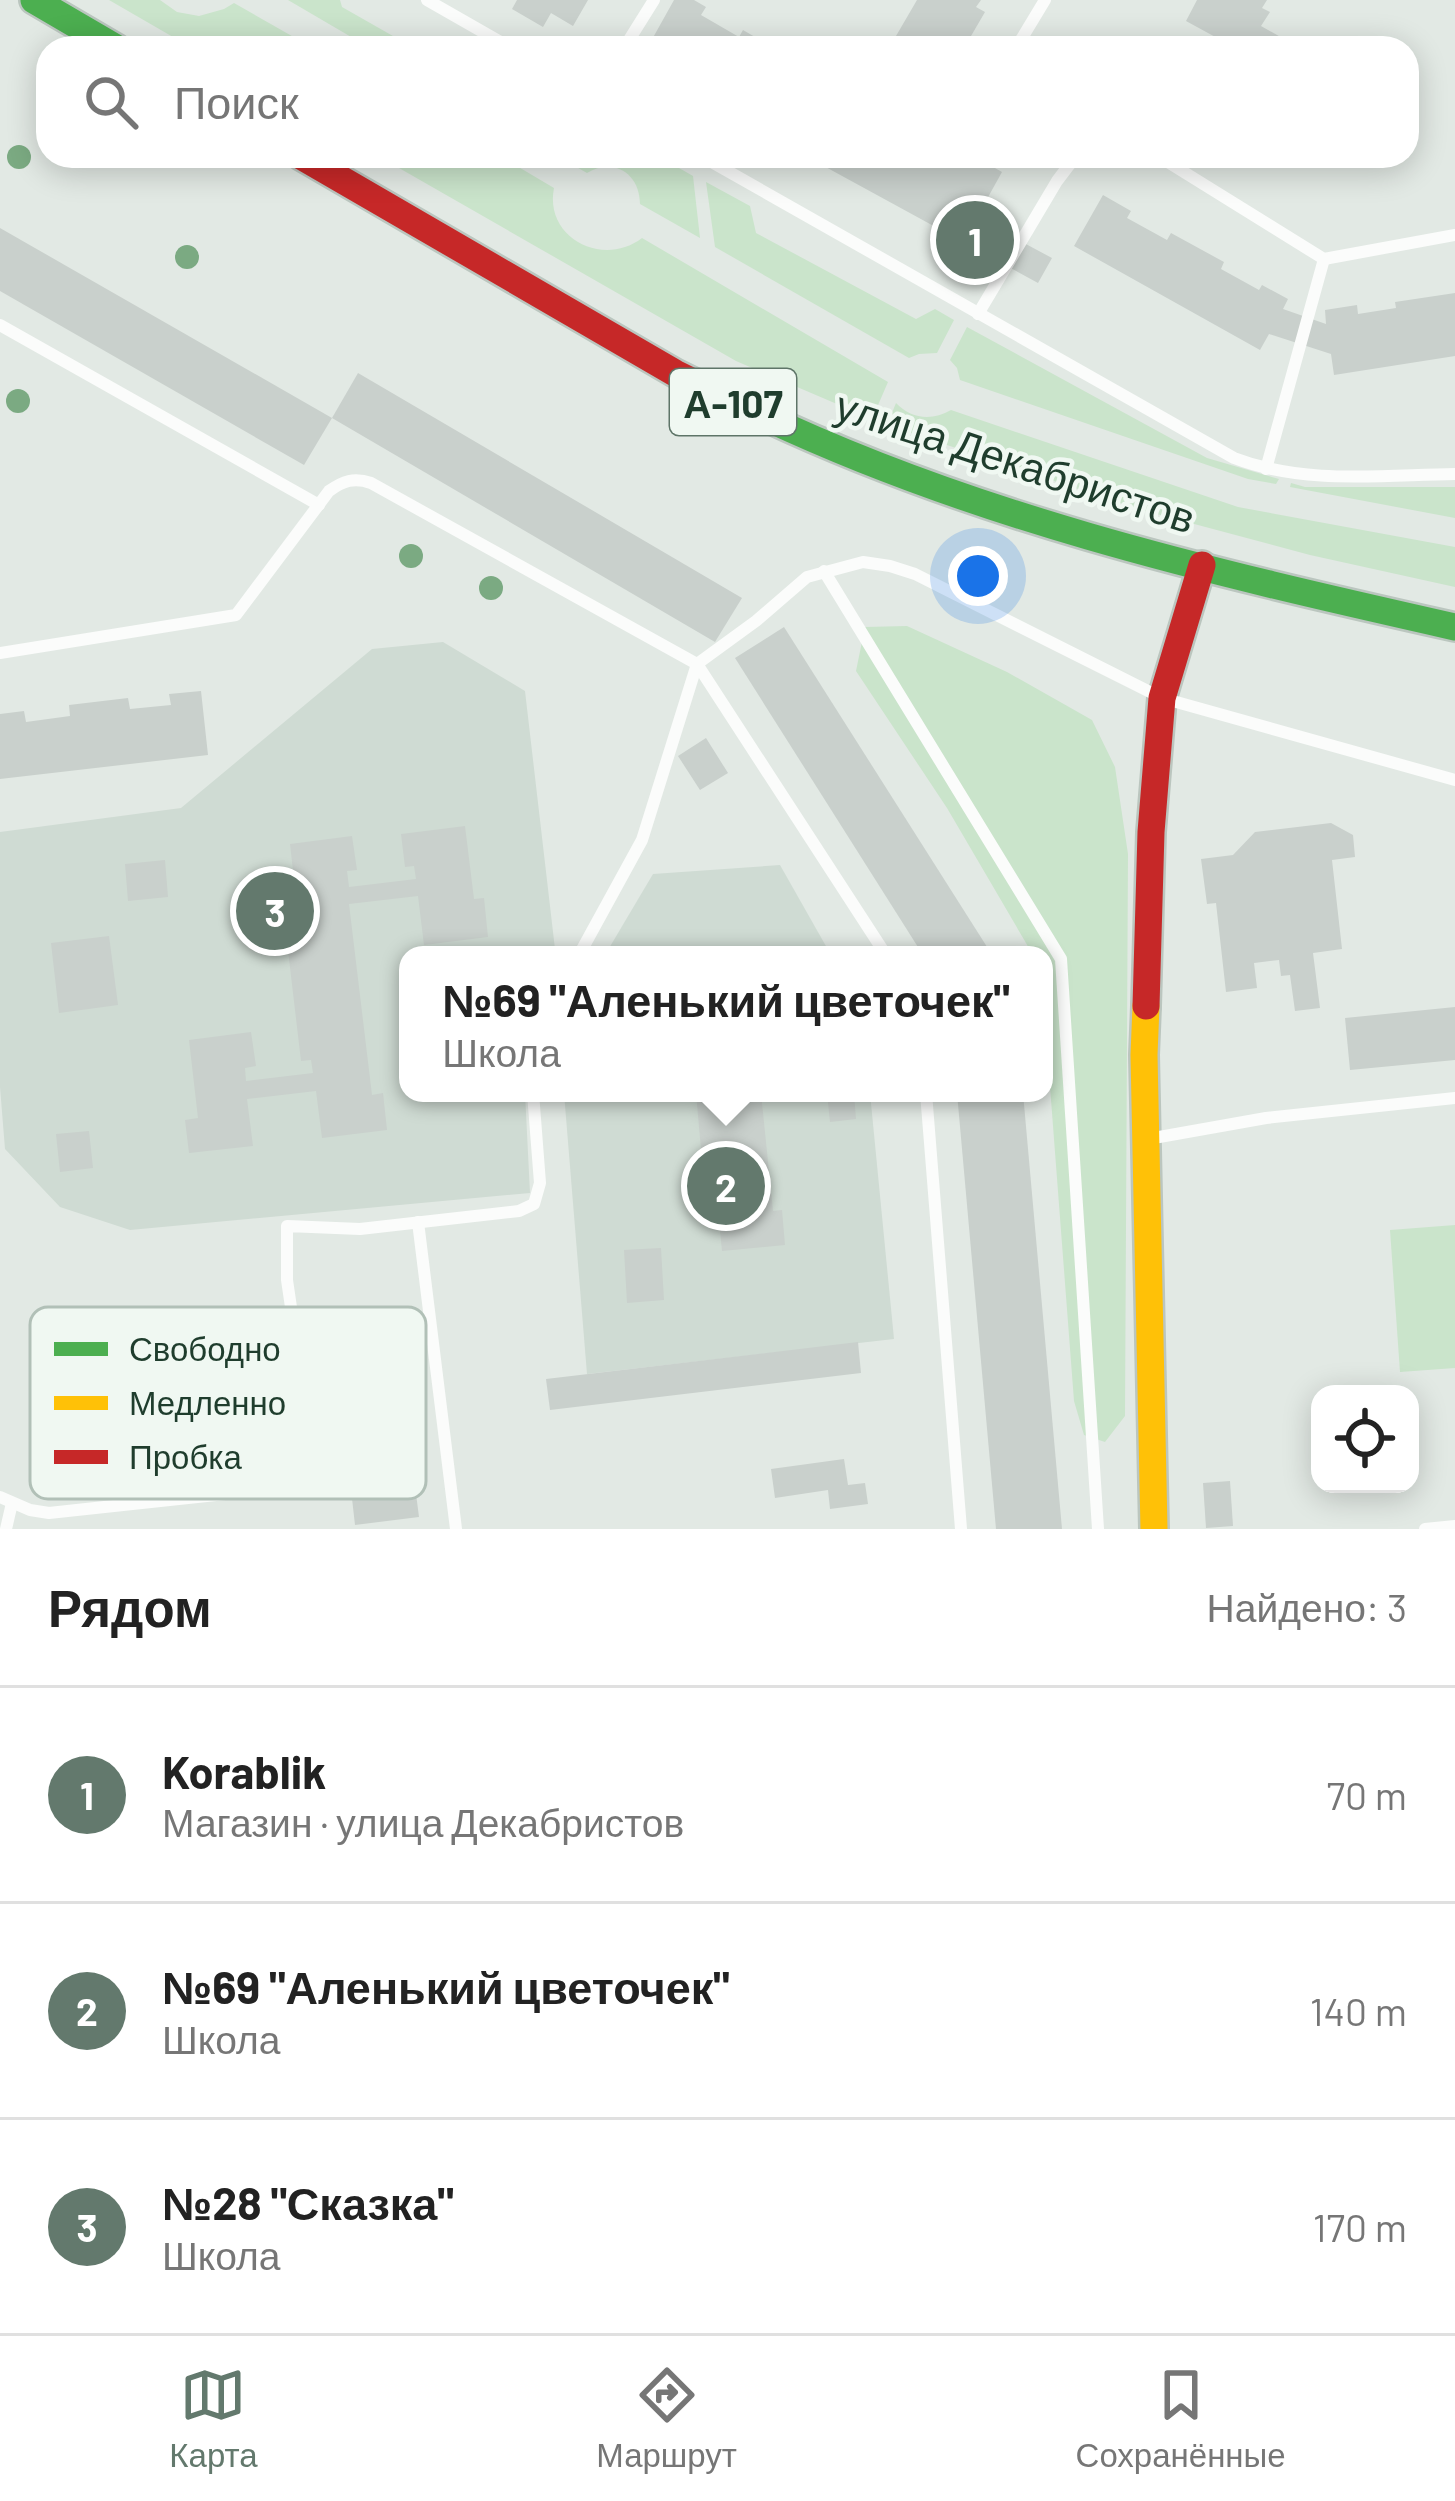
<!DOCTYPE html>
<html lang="ru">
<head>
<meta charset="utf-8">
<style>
  body { margin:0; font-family:Barlow,sans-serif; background:#f2f2f2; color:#222 }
  .controls { position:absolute; right:36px; bottom:36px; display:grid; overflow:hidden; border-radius:24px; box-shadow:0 6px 30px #0003 }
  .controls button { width:108px; height:108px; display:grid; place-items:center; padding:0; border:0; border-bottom:3px solid #e0e0e0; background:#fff; color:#222; font:60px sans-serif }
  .you { position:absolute; left:978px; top:576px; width:42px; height:42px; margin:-30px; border:9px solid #fff; border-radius:50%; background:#1a73e8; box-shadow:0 0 0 18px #1a73e833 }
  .badge { display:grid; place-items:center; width:78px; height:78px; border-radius:50%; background:#63796d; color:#fff; font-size:39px; font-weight:700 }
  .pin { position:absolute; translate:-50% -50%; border:6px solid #fff; box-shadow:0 3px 12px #0006 }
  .popup { position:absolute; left:399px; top:946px; width:654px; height:156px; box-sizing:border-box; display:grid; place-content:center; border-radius:24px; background:#fff; filter:drop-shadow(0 3px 9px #0005); font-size:39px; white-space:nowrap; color:#767676 }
  .popup b { font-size:45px; color:#222 }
  .popup::after { content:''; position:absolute; left:50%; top:100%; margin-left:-24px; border:24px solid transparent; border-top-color:#fff }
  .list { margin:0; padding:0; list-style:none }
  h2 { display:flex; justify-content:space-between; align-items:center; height:156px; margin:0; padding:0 48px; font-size:51px }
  h2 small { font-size:39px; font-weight:400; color:#767676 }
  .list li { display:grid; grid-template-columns:78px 1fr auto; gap:36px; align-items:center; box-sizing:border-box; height:216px; padding:0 48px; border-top:3px solid #e0e0e0 }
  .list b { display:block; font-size:45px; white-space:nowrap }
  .list p { margin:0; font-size:39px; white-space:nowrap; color:#767676 }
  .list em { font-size:39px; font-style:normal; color:#767676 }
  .icon { flex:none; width:66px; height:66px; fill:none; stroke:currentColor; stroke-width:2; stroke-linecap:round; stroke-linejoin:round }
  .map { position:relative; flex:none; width:1455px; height:1529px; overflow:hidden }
  .search { position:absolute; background:#fff; box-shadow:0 6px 30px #0003; left:36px; right:36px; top:36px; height:132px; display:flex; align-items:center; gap:30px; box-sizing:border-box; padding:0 42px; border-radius:36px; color:#767676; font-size:45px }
  .sheet { height:804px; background:#fff }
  nav { display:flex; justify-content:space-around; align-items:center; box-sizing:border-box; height:168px; border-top:3px solid #e0e0e0; background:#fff; font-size:33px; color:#767676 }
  nav a { display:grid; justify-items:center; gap:6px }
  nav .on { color:#63796d }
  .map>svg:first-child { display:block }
  .built { fill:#cfdbd3 }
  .green { fill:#cae4cb }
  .building { fill:#c9d0cc }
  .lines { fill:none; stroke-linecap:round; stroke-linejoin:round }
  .fast-casing { stroke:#bbc6bf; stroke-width:32 }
  .slow-casing { stroke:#bbc6bf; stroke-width:32 }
  .jam-casing { stroke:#bbc6bf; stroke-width:32 }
  .lane { stroke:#fbfcfb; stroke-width:12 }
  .fast { stroke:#4caf50; stroke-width:27 }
  .slow { stroke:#ffc107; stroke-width:27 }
  .jam { stroke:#c62828; stroke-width:27 }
  .tree { fill:#7baa82 }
  .labels { text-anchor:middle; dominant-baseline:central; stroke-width:9; stroke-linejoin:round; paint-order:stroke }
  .shield { fill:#f0f8f2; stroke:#5e7568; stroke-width:3 }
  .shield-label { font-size:39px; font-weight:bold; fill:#1f3d2d }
  .street-label { font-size:42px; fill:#1f3d2d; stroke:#f0f8f2 }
  .key { fill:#f0f8f2; stroke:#b1c0b7; stroke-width:3 }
  .key-label { font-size:33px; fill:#1f3d2d }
</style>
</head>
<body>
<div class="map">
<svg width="1455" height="1529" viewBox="0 0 1455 1529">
  <rect width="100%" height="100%" fill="#e2e9e4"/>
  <g class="built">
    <path d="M 443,642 L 525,691 L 555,949 L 552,955 L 408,955 L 408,1093 L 525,1093 L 530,1193 L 130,1230 L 60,1207 L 5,1149 L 0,1087 L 0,832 L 181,808 L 372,649 Z"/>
    <path d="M 780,865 L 831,955 L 605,955 L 653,874 Z"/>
    <path d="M 564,1093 L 870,1093 L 894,1339 L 587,1374 Z"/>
  </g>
  <g class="green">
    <path d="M 109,0 L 160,0 L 177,12 L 199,16 L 224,9 L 234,3 L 313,48 L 192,48 Z"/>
    <path d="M 288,0 L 340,0 L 342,7 L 414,48 L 370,48 Z"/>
    <path d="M 378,156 L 500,156 L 554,188 C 544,238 603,268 642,238 L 888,382 L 872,419 L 736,361 Z"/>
    <path d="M 557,156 L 658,156 L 693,176 L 700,238 L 640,204 C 640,173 613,157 587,173 Z"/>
    <path d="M 706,182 L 750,206 L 756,233 L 916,319 L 935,309 L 954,320 L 937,353 L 919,354 L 909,358 L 715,247 Z"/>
    <path d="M 967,327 L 1207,458 L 1279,479 L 1276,484 L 1248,479 L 960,380 L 957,368 L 950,360 Z"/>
    <path d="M 896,403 C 911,419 932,421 951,410 L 1238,507 L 1455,547 L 1455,587 L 1310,555 L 1138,509 L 887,425 Z"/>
    <path d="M 1291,483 L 1305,487 L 1455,487 L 1455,518 L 1290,487 Z"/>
    <path d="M 907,626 L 1007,672 L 1092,720 L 1115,767 L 1128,854 L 1125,1416 L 1105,1442 L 1084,1435 L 1074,1401 L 1044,1008 L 1044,955 L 1033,955 L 947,808 L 856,671 L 865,627 Z"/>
    <path d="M 1455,1225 L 1455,1368 L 1400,1372 L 1390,1230 Z"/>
  </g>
  <g class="building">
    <path d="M 517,0 L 588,0 L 573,26 L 551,13 L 543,27 L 512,9 Z"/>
    <path d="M 674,0 L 694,0 L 706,7 L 701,15 L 739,37 L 743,30 L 774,48 L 659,48 L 650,43 Z"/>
    <path d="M 917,0 L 981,0 L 976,7 L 985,12 L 964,48 L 889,48 Z"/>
    <path d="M 1197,0 L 1267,0 L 1262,8 L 1270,12 L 1261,26 L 1300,48 L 1214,48 L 1219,39 L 1186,21 Z"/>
    <path d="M 827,156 L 974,156 L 1002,172 L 982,208 L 1003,220 L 1007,228 L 1005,233 L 1052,258 L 1038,283 L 822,165 Z"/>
    <path d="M 1103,195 L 1131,211 L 1127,218 L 1167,240 L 1171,233 L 1224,262 L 1221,269 L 1259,290 L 1262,285 L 1288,299 L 1283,309 L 1326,324 L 1325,310 L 1357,305 L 1358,314 L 1396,308 L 1395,302 L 1455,293 L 1455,356 L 1334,375 L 1331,354 L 1269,334 L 1260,350 L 1074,246 Z"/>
    <path d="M 0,228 L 332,418 L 304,465 L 0,291 Z"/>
    <path d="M 358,373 L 742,598 L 715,642 L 332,418 Z"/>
    <path d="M 784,627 L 989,950 L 980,955 L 923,955 L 735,658 Z"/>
    <path d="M 201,691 L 208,755 L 0,779 L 0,714 L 24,711 L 26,722 L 70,716 L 69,705 L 128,698 L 130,709 L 171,705 L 169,694 Z"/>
    <path d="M 706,738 L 728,773 L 700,790 L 678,756 Z"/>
    <path d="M 1331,823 L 1353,835 L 1355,857 L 1332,860 L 1342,949 L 1313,953 L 1320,1008 L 1295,1011 L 1290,975 L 1281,976 L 1279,960 L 1254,963 L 1257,988 L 1226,992 L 1216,903 L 1207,904 L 1201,859 L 1233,855 L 1255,832 Z"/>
    <path d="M 465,826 L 474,899 L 484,898 L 488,937 L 424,945 L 418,896 L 349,904 L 372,1095 L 383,1093 L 387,1130 L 322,1138 L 316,1091 L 247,1099 L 253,1146 L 189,1153 L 185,1120 L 198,1118 L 189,1040 L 251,1032 L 256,1066 L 245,1068 L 246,1081 L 313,1073 L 311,1060 L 301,1061 L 285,925 L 299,924 L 290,844 L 352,836 L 357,870 L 347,871 L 349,887 L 416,879 L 414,866 L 405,867 L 401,834 Z"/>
    <path d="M 165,860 L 168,897 L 128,901 L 125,864 Z"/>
    <path d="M 109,936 L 118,1005 L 59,1013 L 51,943 Z"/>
    <path d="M 1455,1007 L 1455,1060 L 1350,1070 L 1345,1018 Z"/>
    <path d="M 696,1093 L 761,1093 L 773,1211 L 782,1210 L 785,1245 L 722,1251 L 714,1171 L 703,1172 Z"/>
    <path d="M 827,1093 L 854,1093 L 856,1119 L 830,1122 Z"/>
    <path d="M 957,1093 L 1023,1093 L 1062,1529 L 996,1529 Z"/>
    <path d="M 89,1131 L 93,1168 L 60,1172 L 56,1134 Z"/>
    <path d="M 661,1248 L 664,1300 L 627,1303 L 624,1250 Z"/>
    <path d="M 391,1306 L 394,1339 L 383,1341 L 388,1383 L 401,1381 L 408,1444 L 396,1445 L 401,1488 L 415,1486 L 419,1517 L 355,1525 L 331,1313 Z"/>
    <path d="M 858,1342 L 861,1373 L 550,1410 L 546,1379 Z"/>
    <path d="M 844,1459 L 848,1485 L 865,1483 L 868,1504 L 830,1509 L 828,1490 L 775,1498 L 771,1469 Z"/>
    <path d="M 1230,1481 L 1233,1526 L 1206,1528 L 1203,1483 Z"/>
  </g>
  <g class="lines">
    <defs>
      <g id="fast">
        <path d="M 34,0 L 116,48"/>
        <path d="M 736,403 C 962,515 1211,572 1455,627"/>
      </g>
      <path id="slow" d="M 1146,1006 L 1144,1055 L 1154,1529"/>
      <g id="jam">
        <path d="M 301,156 L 675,373 L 736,403"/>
        <path d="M 1146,1006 L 1151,832 L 1162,698 L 1202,565"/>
      </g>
    </defs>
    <use href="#fast" class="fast-casing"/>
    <use href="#slow" class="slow-casing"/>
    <use href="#jam" class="jam-casing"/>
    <g class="lane">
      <path d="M 427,0 L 511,48"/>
      <path d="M 624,48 L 654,0"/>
      <path d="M 1016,48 L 1045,0"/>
      <path d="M 701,156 L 1234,458 C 1304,485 1381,475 1455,474"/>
      <path d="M 1158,156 L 1324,259 L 1455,235"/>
      <path d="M 978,314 L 1057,181 L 1076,156"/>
      <path d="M 0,325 L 319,505"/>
      <path d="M 1266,469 L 1324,259"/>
      <path d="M 824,571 L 1061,959 L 1098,1529"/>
      <path d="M 0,653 L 236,615 L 329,491 C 343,481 354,477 371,483 L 697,664 L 756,621 L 807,577 L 863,562 L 890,566 L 915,574 L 1162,698 L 1455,780"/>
      <path d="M 697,664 L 886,955"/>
      <path d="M 579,955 L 642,840 L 697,664"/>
      <path d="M 926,1093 L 961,1529"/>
      <path d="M 1148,1139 L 1266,1118 L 1455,1098"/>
      <path d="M 418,1222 L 456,1529"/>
      <path d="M 0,1497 L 30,1510 L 49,1513 L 317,1484 L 287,1280 L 287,1226 L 360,1229 L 519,1211 L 534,1204 L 540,1183 L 533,1093"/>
      <path d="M 6,1529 L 12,1503"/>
      <path d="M 1425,1529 L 1455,1526"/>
    </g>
    <use href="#fast" class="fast"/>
    <use href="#slow" class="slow"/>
    <use href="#jam" class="jam"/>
  </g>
  <g class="tree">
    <circle cx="19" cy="157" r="12"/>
    <circle cx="187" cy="257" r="12"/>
    <circle cx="18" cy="401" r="12"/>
    <circle cx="411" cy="556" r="12"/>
    <circle cx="491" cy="588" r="12"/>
  </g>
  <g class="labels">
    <rect class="shield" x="670" y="369" width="126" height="66" rx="9"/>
    <g class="shield-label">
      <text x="733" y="402">А-107</text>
    </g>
    <g class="street-label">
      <text transform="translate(1016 460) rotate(18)">улица Декабристов</text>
    </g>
  </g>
  <rect x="30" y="1307" width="396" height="192" rx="18" class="key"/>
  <rect x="54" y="1342" width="54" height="14" fill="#4caf50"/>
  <rect x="54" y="1396" width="54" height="14" fill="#ffc107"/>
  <rect x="54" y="1450" width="54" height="14" fill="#c62828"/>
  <g class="key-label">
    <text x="129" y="1361">Свободно</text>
    <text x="129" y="1415">Медленно</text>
    <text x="129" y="1469">Пробка</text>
  </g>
</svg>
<div class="controls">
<button><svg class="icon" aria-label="locate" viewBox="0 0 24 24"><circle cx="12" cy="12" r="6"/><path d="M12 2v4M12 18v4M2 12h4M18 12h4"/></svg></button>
</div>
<div class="you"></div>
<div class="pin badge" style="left:975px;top:240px">1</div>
<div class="pin badge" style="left:726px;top:1186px">2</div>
<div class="popup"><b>№69 &quot;Аленький цветочек&quot;</b>Школа</div>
<div class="pin badge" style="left:275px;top:911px">3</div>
<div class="search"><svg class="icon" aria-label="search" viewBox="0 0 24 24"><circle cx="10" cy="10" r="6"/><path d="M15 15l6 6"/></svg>Поиск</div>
</div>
<section class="sheet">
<h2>Рядом<small>Найдено: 3</small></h2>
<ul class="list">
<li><span class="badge">1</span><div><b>Korablik</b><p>Магазин · улица Декабристов</p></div><em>70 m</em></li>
<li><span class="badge">2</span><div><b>№69 &quot;Аленький цветочек&quot;</b><p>Школа</p></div><em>140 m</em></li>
<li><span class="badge">3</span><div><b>№28 &quot;Сказка&quot;</b><p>Школа</p></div><em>170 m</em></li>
</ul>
</section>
<nav>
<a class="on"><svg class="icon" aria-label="map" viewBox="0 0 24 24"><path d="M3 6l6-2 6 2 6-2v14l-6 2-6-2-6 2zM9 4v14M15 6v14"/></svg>Карта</a>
<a><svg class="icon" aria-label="directions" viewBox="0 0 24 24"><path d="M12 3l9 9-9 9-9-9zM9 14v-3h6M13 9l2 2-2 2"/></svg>Маршрут</a>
<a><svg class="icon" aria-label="saved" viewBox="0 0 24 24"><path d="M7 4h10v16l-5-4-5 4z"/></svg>Сохранённые</a>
</nav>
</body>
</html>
